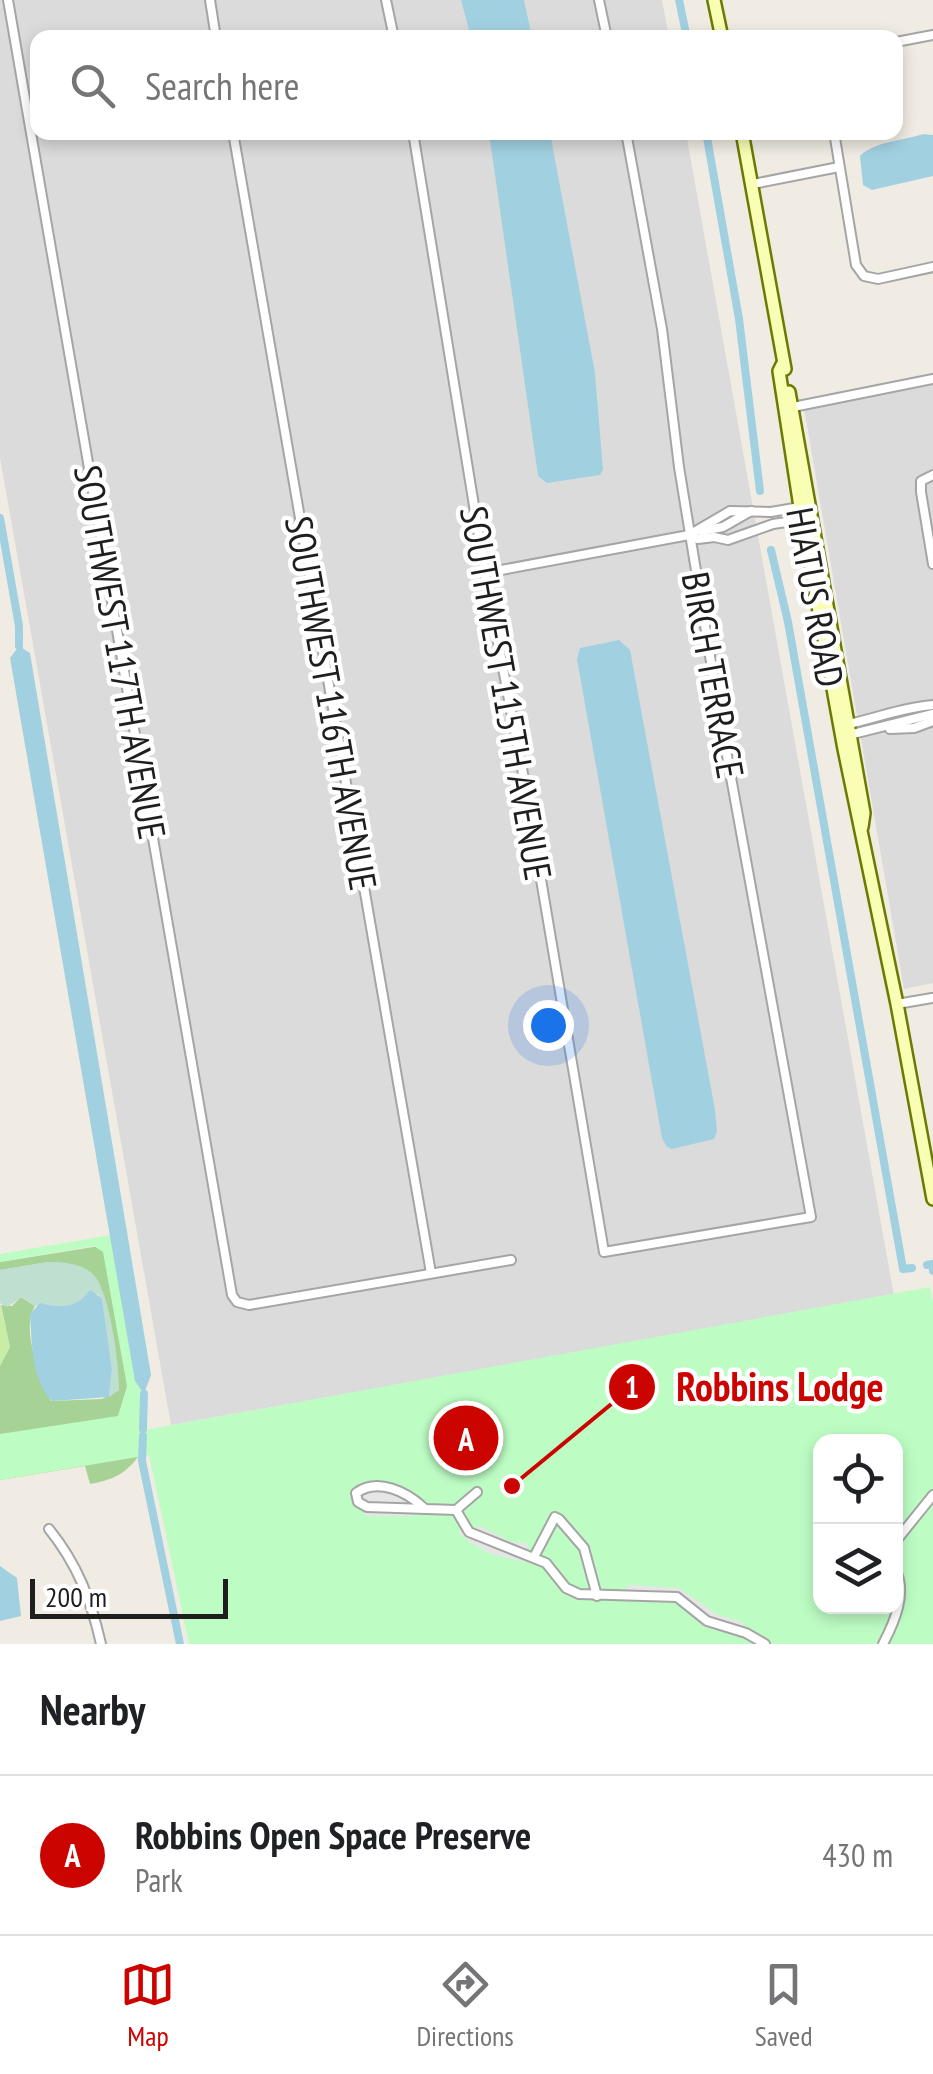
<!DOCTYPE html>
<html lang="en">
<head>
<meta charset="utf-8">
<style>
  body { margin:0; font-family:"PT Sans Narrow",sans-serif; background:#f6f6f6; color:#202124 }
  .controls { position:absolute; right:30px; bottom:30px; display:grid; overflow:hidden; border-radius:20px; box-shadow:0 5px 15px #0003 }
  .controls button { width:90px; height:90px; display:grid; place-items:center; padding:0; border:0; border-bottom:2px solid #e0e0e0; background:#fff; color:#202124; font:50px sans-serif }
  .scale { position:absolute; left:30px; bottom:25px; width:198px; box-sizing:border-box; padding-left:10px; border:5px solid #1e1e1e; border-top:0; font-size:28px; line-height:35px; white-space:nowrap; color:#1e1e1e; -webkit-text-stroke:8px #fff; paint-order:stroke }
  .you { position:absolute; left:548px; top:1025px; width:35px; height:35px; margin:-25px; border:8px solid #fff; border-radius:50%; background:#1a73e8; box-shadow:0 0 0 15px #1a73e833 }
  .badge { display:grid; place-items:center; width:65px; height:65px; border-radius:50%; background:#cc0400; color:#fff; font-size:32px; font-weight:700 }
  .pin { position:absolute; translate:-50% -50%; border:5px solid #fff; box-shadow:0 2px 10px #0006 }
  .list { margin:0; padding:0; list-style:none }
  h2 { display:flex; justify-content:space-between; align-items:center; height:130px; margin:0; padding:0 40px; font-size:42px }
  h2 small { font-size:32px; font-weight:400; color:#757577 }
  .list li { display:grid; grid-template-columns:65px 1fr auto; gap:30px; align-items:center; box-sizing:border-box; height:160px; padding:0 40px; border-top:2px solid #e0e0e0 }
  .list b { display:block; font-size:38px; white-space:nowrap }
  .list p { margin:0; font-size:32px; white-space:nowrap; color:#757577 }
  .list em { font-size:32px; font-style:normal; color:#757577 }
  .icon { flex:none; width:55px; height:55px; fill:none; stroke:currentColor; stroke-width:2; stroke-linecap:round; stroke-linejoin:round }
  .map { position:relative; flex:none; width:933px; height:1644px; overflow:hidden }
  .search { position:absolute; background:#fff; box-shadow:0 5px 15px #0003; left:30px; right:30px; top:30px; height:110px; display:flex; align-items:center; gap:25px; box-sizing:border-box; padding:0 35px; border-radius:20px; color:#757577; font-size:38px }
  .sheet { height:290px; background:#fff }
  nav { display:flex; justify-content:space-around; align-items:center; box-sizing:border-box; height:140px; border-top:2px solid #e0e0e0; background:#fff; font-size:28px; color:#757577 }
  nav a { display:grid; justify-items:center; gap:5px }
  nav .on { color:#cc0400 }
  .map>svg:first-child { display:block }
  .residential { fill:#dcdbdb }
  .grass { fill:#c8eea6 }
  .forest { fill:#a6d295 }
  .wetland { fill:#bfdfd1 }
  .park { fill:#bdfdc4; fill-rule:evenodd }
  .parking { fill:#e6e6e6 }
  .water { fill:#a1d1e1 }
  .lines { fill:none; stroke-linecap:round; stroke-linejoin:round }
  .canal { stroke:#a1d1e1; stroke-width:8 }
  .street-casing { stroke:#a5a5a5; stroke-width:12 }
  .secondary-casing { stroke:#6b7a00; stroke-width:16 }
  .street { stroke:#fff; stroke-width:8 }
  .secondary { stroke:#f9feb4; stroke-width:11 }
  .labels { text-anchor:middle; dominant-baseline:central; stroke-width:9; stroke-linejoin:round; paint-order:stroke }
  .street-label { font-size:38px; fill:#1e1e1e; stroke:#fff }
  .leader { fill:none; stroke:#cc0400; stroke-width:4 }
  .callout-dot { fill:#cc0400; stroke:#fff; stroke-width:4 }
  .mark-label { font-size:30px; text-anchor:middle; font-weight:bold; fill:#fff }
  .callout-label { font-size:40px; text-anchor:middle; font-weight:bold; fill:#cc0400; stroke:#fff; stroke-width:9; stroke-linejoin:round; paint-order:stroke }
</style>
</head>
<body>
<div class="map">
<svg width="933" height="1644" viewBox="0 0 933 1644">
  <rect width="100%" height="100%" fill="#f0ece3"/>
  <g class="residential">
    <path d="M 0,0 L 662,0 L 669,37 L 38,38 L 38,132 L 686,133 L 894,1296 L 171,1425 L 0,458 Z"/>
    <path d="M 933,384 L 933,983 L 904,989 L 804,408 Z"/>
  </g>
  <path class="grass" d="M 0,1303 L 10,1347 L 0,1366 Z"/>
  <path class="forest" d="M 112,1244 L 138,1457 C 124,1475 112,1480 90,1484 L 85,1466 L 0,1480 L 0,1366 L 10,1347 L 1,1305 L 12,1306 L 21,1297 L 35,1306 C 20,1330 41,1377 51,1401 L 102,1399 L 119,1390 L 110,1323 L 98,1281 L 90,1273 L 49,1262 L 0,1270 L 0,1262 Z"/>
  <path class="wetland" d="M 49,1262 C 66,1262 89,1264 98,1281 C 111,1304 119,1364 119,1390 L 109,1397 L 112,1369 L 102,1298 L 98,1294 C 86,1296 79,1305 67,1307 C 55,1309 46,1302 35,1306 L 22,1297 L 7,1307 L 0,1303 L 0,1270 Z"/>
  <path class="park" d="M 111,1235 L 135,1381 L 144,1394 L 145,1430 L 930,1287 L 933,1301 L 933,1644 L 189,1644 L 149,1455 L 0,1480 L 0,1434 L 118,1416 L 127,1386 L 103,1252 L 94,1246 L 0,1262 L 0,1254 ZM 820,1442 L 896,1442 L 896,1606 L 820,1606 Z"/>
  <g class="parking">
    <path d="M 361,1485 L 397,1486 L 426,1503 L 424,1508 L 414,1511 L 414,1516 L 365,1516 L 365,1510 L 353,1498 L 354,1491 Z"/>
    <path d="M 469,1522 L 475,1529 L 480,1526 L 511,1542 L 528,1543 L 525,1562 L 491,1554 L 470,1542 L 458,1533 Z"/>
    <path d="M 627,1585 L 679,1588 L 716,1614 L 744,1623 L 740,1635 L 711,1626 L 669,1597 L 627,1598 Z"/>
  </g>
  <g class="water">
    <path d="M 461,0 L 524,0 L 532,37 L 471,37 Z"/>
    <path d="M 489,133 L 550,133 L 595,373 L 603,470 L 600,475 L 547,483 L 538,476 Z"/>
    <path d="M 923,134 L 933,135 L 933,176 L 872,190 L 863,185 L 860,156 C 875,141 903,141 923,134 Z"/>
    <path d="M 619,640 L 630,650 L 715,1110 L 717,1131 L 714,1139 L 672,1149 L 667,1147 L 662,1138 L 577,659 L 580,648 Z"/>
    <path d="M 19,646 L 30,653 L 151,1375 L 144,1394 L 135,1381 L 10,658 Z"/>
    <path d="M 90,1290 L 102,1298 L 112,1369 L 109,1397 L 52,1401 C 31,1380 32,1342 30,1314 L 40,1303 C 62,1309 77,1308 90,1290 Z"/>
    <path d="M 0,1566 L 17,1578 L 21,1616 L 0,1621 Z"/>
  </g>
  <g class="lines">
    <g class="canal">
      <path d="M 679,0 L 687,38"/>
      <path d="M 706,132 L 739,319 L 760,491"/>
      <path d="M 0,518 L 19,626 L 19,646"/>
      <path d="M 771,550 L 788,622 L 903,1269 L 912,1268"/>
      <path d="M 927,1265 L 932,1264 L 933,1271"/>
      <path d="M 143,1429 L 144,1394"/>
      <path d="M 143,1436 L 142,1461 L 180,1644"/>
    </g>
    <defs>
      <g id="street">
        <path d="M 8,0 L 232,1295 L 237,1302 L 249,1305 L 511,1260"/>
        <path d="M 210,0 L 216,38"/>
        <path d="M 386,0 L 394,38"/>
        <path d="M 599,0 L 607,38"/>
        <path d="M 896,42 L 933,35"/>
        <path d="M 233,132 L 431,1273"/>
        <path d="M 413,132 L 485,573 L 524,779 L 604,1252 L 811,1217 L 720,717 L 679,467 L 662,329 L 626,132"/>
        <path d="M 834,132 L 856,265 L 864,276 L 878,279 L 933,267"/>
        <path d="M 753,184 L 839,167"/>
        <path d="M 788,408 L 933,379"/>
        <path d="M 933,475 L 921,481 L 921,492 L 933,564"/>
        <path d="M 701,531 L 723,527 L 751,511"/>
        <path d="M 691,536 L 698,539 L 714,537 L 728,540 L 773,524 L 807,519"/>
        <path d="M 485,573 L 689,535 L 730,511 L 771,512 L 800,507"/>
        <path d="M 844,725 C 875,719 902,707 933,705"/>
        <path d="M 890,729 L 914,728 L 933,721"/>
        <path d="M 845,736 L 933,714"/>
        <path d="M 897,1004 L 932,998"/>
        <path d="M 424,1508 C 407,1492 378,1477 356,1493 L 358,1502 L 367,1507 L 456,1510 L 469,1532 L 546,1563 L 566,1588 L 579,1594 L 677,1597 L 707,1621 L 746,1633 L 765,1644"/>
        <path d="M 456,1510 L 477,1492"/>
        <path d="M 49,1529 C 78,1565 91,1600 101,1644"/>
        <path d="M 896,1541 L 933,1495"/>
        <path d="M 534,1557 L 555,1517 L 559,1519 L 584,1548 L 597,1596"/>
        <path d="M 883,1644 C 894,1623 907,1594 896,1571"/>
      </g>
      <g id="secondary">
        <path d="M 714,0 L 722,38"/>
        <path d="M 742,132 L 785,369"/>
        <path d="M 782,365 L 779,371 L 800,507 L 844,749 L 897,1004 L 933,1199"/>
        <path d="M 789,392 L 864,813 L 862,827"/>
      </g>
    </defs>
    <use href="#street" class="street-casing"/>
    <use href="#secondary" class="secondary-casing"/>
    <use href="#street" class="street"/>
    <use href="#secondary" class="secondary"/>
  </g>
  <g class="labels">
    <g class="street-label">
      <text transform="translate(816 597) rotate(80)">HIATUS ROAD</text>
      <text transform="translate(121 652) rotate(80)">SOUTHWEST 117TH AVENUE</text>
      <text transform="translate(714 675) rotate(80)">BIRCH TERRACE</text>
      <text transform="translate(507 693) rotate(80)">SOUTHWEST 115TH AVENUE</text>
      <text transform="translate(332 703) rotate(80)">SOUTHWEST 116TH AVENUE</text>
    </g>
  </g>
  <path class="leader" d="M512 1486L632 1387"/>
  <g class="callout-dot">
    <circle cx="512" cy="1486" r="10"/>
    <circle cx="632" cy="1387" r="25"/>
  </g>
  <g class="mark-label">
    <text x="632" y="1398">1</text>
  </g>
  <g class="callout-label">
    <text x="780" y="1401">Robbins Lodge</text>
  </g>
</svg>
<div class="controls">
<button><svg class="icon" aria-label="locate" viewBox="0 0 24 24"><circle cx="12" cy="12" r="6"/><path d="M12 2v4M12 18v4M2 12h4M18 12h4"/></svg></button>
<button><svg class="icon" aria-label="layers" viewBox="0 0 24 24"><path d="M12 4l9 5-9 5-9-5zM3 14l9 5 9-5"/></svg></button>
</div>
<div class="scale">200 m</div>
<div class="you"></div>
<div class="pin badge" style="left:466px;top:1438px">A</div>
<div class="search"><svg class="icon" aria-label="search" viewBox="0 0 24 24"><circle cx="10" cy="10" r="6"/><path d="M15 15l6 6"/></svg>Search here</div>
</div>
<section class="sheet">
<h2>Nearby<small></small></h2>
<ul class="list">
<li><span class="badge">A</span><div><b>Robbins Open Space Preserve</b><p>Park</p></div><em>430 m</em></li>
</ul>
</section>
<nav>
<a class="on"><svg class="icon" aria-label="map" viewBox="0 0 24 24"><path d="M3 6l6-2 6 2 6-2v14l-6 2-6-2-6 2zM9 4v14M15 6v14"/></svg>Map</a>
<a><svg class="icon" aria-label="directions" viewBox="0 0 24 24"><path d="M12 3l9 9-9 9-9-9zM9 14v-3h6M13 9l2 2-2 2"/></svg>Directions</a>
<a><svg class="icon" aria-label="saved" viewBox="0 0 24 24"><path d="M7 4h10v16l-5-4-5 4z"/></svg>Saved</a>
</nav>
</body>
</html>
